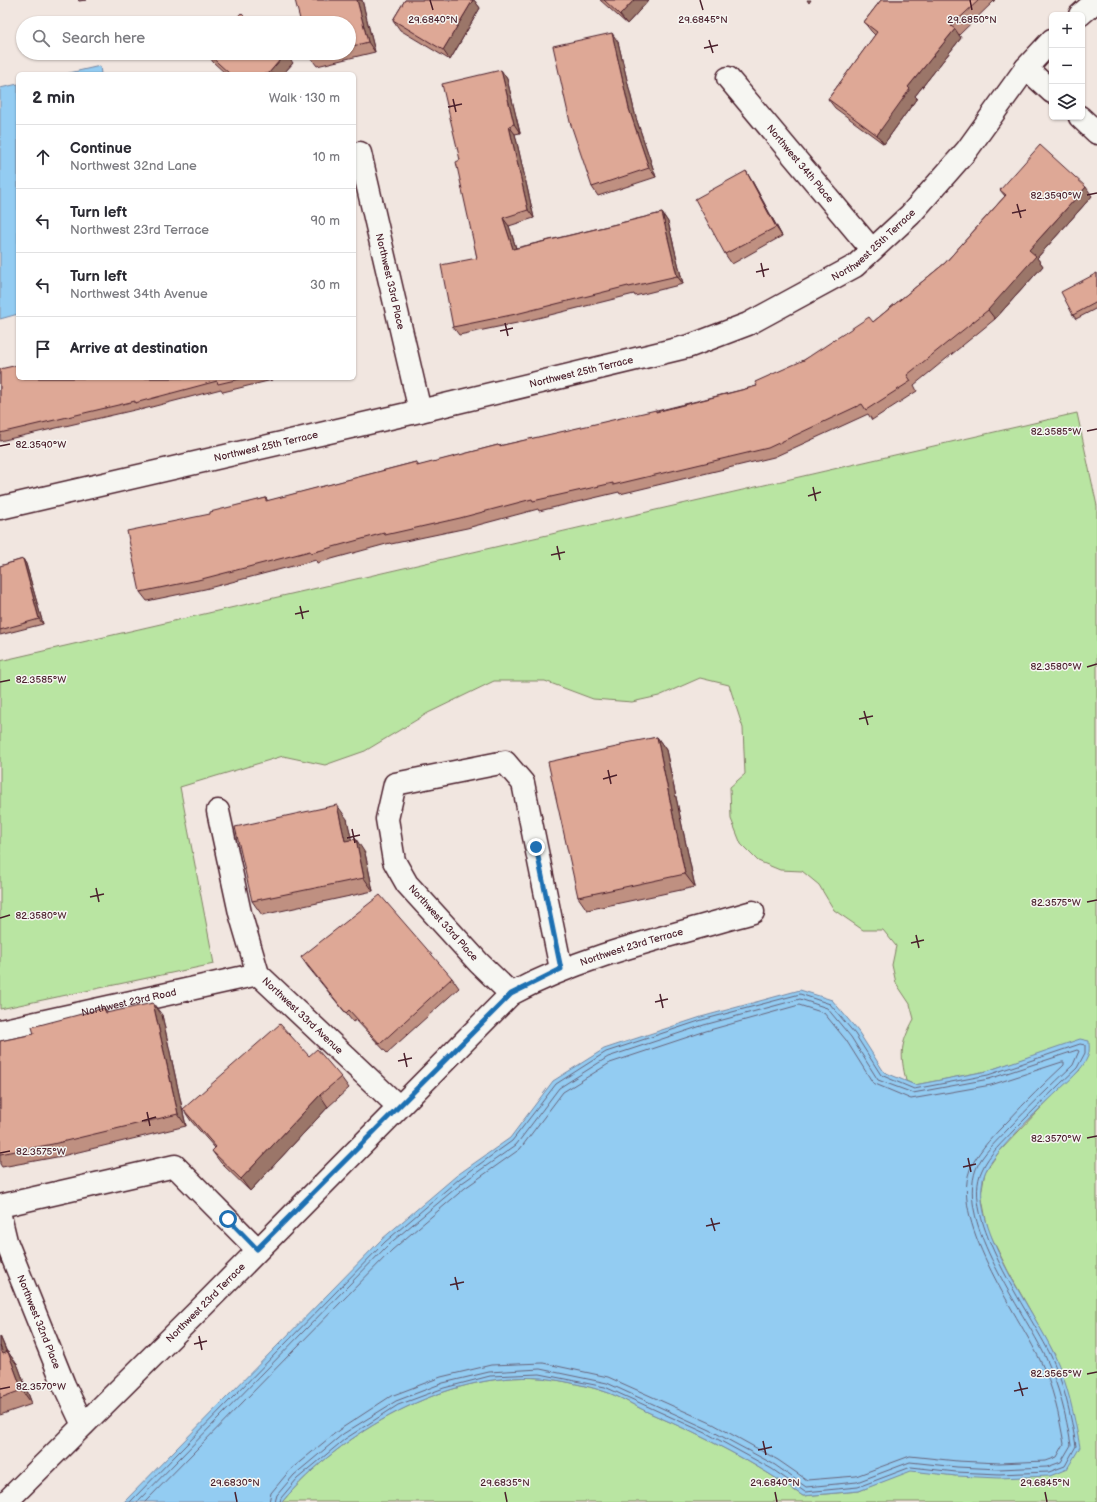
<!DOCTYPE html>
<html lang="en">
<head>
<meta charset="utf-8">
<style>
  body { margin:0; font-family:"Balsamiq Sans",sans-serif; background:#f7f7f7; color:#2b2b33 }
  .controls { position:absolute; right:12px; top:12px; display:grid; overflow:hidden; border-radius:6px; box-shadow:0 1px 3px #0004 }
  .controls button { width:36px; height:36px; display:grid; place-items:center; padding:0; border:0; border-bottom:1px solid #e1e1e2; background:#fff; color:#2b2b33; font:20px sans-serif }
  .stop { position:absolute; width:12px; height:12px; margin:-9px; border:3px solid #1f6fb2; border-radius:50%; background:#fff }
  .stop.end { background:#1f6fb2; border-color:#fff; box-shadow:0 1px 4px #0008 }
  .list { margin:0; padding:0; list-style:none }
  h2 { display:flex; justify-content:space-between; align-items:center; height:52px; margin:0; padding:0 16px; font-size:17px }
  h2 small { font-size:13px; font-weight:400; color:#7c7c81 }
  .list li { display:grid; grid-template-columns:26px 1fr auto; gap:12px; align-items:center; box-sizing:border-box; height:64px; padding:0 16px; border-top:1px solid #e1e1e2 }
  .list b { display:block; font-size:15px; white-space:nowrap }
  .list p { margin:0; font-size:13px; white-space:nowrap; color:#7c7c81 }
  .list em { font-size:13px; font-style:normal; color:#7c7c81 }
  .icon { flex:none; width:22px; height:22px; fill:none; stroke:currentColor; stroke-width:2; stroke-linecap:round; stroke-linejoin:round }
  .map { position:relative; flex:none; width:1097px; height:1502px; overflow:hidden }
  .search { position:absolute; background:#fff; box-shadow:0 1px 3px #0004; left:16px; top:16px; width:340px; height:44px; display:flex; align-items:center; gap:10px; box-sizing:border-box; padding:0 14px; border-radius:22px; color:#7c7c81; font-size:15px }
  .panel { position:absolute; background:#fff; box-shadow:0 1px 3px #0004; left:16px; top:72px; width:340px; height:308px; border-radius:6px }
  .map>svg:first-child { display:block }
  .green { fill:#b9e5a2; stroke:#828266 }
  .water { fill:#93ccf2; stroke:#7687a2 }
  .lines { fill:none; stroke-linecap:round; stroke-linejoin:round }
  .shore { stroke:#67647b; stroke-width:1 }
  .street-casing { stroke:#4a1f2b; stroke-width:25 }
  .street { stroke:#f6f6f2; stroke-width:22 }
  .wall { fill:#bf9081; stroke:#4a1f2b }
  .shaded-wall { fill:#9b7669; stroke:#4a1f2b }
  .building { fill:#dea896; stroke:#4a1f2b }
  .route { stroke:#1f6fb2; stroke-width:5 }
  .ticks { fill:none; stroke:#4a1f2b; stroke-width:1.5 }
  .labels { text-anchor:middle; dominant-baseline:central; stroke-width:3; stroke-linejoin:round; paint-order:stroke }
  .street-label { font-size:10px; fill:#4a1f2b; stroke:#f6f6f2 }
  .ticks-label { font-size:10px; text-anchor:middle; fill:#4a1f2b; stroke:#f6f6f2; stroke-width:3; stroke-linejoin:round; paint-order:stroke }
</style>
</head>
<body>
<div class="map">
<svg width="1097" height="1502" viewBox="0 0 1097 1502">
  <rect width="100%" height="100%" fill="#f1e6e0"/>
  <filter id="ink" filterUnits="userSpaceOnUse"><feTurbulence type="fractalNoise" baseFrequency=".025" numOctaves="2"/><feDisplacementMap in="SourceGraphic" scale="8" xChannelSelector="R" yChannelSelector="G"/><feConvolveMatrix kernelMatrix="1 2 1 2 8 2 1 2 1" color-interpolation-filters="sRGB"/></filter>
  <g filter="url(#ink)">
    <path class="green" d="M 1077,413 L 1097,506 L 1097,1502 L 282,1502 C 341,1432 447,1371 541,1378 C 555,1379 589,1386 603,1391 C 620,1396 636,1407 652,1414 C 707,1438 754,1462 803,1496 L 859,1491 L 911,1470 L 956,1476 L 1055,1355 L 1008,1271 L 988,1230 L 981,1194 L 985,1172 L 999,1152 L 1056,1092 L 1080,1070 L 1029,1057 L 987,1071 L 915,1085 L 906,1081 C 900,1053 900,1045 914,1019 L 910,1004 L 896,983 L 892,965 L 896,946 L 883,930 L 863,930 L 834,910 L 819,885 L 802,871 L 780,870 L 758,861 L 741,844 L 731,819 L 730,787 L 745,774 L 743,728 L 729,685 L 700,678 L 659,696 L 632,702 L 593,699 L 545,681 L 494,681 L 428,713 L 365,751 L 325,765 L 283,756 L 180,787 L 214,964 L 0,1009 L 0,661 Z"/>
    <g class="water">
      <path d="M 100,66 L 101,74 L 65,74 Z"/>
      <path d="M 18,84 L 18,314 L 0,319 L 0,88 Z"/>
      <path d="M 800,990 L 832,1000 L 858,1031 L 884,1072 L 915,1085 L 987,1071 L 1080,1039 L 1089,1041 C 1089,1045 1090,1051 1088,1056 C 1082,1071 1069,1080 1057,1092 C 1041,1107 992,1154 985,1173 C 966,1223 1033,1308 1054,1354 C 1068,1384 1074,1415 1080,1447 L 1067,1469 L 1050,1476 L 999,1478 L 956,1476 L 911,1471 L 859,1491 L 803,1496 C 754,1462 707,1438 652,1414 C 636,1407 620,1396 603,1391 C 589,1386 555,1379 541,1378 C 447,1371 341,1432 282,1502 L 124,1502 L 382,1239 L 456,1176 L 510,1138 L 553,1081 L 604,1049 L 701,1017 Z"/>
    </g>
    <g class="lines">
      <g class="shore">
        <path d="M 130,1502 L 385,1242 L 459,1179 L 512,1141 L 556,1084 L 606,1052 L 702,1020 L 800,994 L 830,1004 L 855,1034 L 881,1075 L 914,1089 L 988,1075 L 1080,1044 L 1085,1045 L 1085,1053 L 1077,1068 C 1055,1088 1035,1109 1014,1130 C 1003,1142 989,1154 982,1170 C 959,1217 1030,1312 1051,1356 C 1064,1384 1071,1415 1076,1446 L 1065,1466 L 1049,1472 L 999,1474 L 956,1472 L 911,1467 L 858,1487 L 805,1492 L 772,1469 L 708,1434 L 605,1387 L 540,1374 L 490,1376 L 444,1388 L 398,1405 L 345,1439 L 297,1479 L 281,1498 L 280,1502"/>
        <path d="M 137,1502 L 388,1245 L 462,1183 L 516,1145 L 559,1088 L 608,1057 L 704,1025 L 800,999 L 827,1008 L 851,1037 L 878,1080 L 913,1093 L 989,1079 L 1077,1050 L 1079,1051 L 1073,1065 C 1051,1086 1029,1107 1008,1129 C 997,1141 982,1154 976,1169 C 956,1225 1023,1308 1046,1358 C 1059,1386 1066,1415 1071,1445 L 1061,1462 L 1047,1467 L 999,1469 L 957,1467 L 910,1462 L 857,1482 L 806,1487 L 775,1465 L 710,1430 L 607,1383 L 540,1369 L 489,1372 L 443,1383 L 396,1401 L 343,1434 L 294,1475 L 277,1495 L 275,1502"/>
        <path d="M 145,1502 L 392,1250 L 465,1188 L 520,1149 L 563,1092 L 610,1063 L 706,1031 L 799,1005 L 824,1013 L 846,1040 L 873,1083 L 911,1099 L 991,1085 L 1062,1062 L 1064,1062 L 1064,1065 C 1045,1083 1026,1101 1008,1121 C 995,1134 981,1148 972,1165 C 946,1216 1018,1314 1040,1360 C 1053,1386 1059,1415 1064,1444 L 1057,1457 L 1046,1461 L 999,1463 L 957,1461 L 910,1456 L 856,1476 L 807,1480 L 778,1460 L 713,1424 L 608,1377 L 543,1363 L 491,1365 L 441,1377 L 391,1396 L 339,1430 L 290,1470 L 271,1493 L 269,1502"/>
      </g>
      <defs>
        <g id="street">
          <path d="M 1080,15 L 1097,0"/>
          <path d="M 1026,68 L 1052,92"/>
          <path id="s1" d="M 728,78 L 872,250"/>
          <path d="M 1080,117 L 1097,133"/>
          <path id="s2" d="M 360,153 L 420,411"/>
          <path id="s3" d="M 0,508 L 420,411 L 690,346 L 748,324 L 855,266 L 910,215 L 967,150 L 1026,68 L 1052,40"/>
          <path id="s4" d="M 218,811 L 240,913 L 258,974 L 399,1107"/>
          <path d="M 511,994 L 479,963 L 407,884 L 394,861 L 387,819 L 395,784 L 505,762 L 523,783 L 561,969"/>
          <path id="s5" d="M 0,1031 L 258,974"/>
          <path d="M 0,1206 L 175,1166 L 257,1249"/>
          <path id="s6" d="M 0,1216 L 6,1241 L 64,1385 L 83,1425"/>
          <path id="s7" d="M 6,1502 L 204,1305 L 511,994 C 586,954 671,936 753,912"/>
        </g>
      </defs>
      <use href="#street" class="street-casing"/>
      <use href="#street" class="street"/>
    </g>
    <g class="wall">
      <path d="M 78,0 L 86,0 L 79,1 Z"/>
      <path d="M 295,0 L 362,0 L 375,52 L 317,66 L 310,57 L 309,53 L 349,53 L 349,23 Z"/>
      <path d="M 405,0 L 474,0 L 480,8 L 450,60 L 400,30 L 393,20 Z"/>
      <path d="M 600,0 L 649,0 L 627,24 Z"/>
      <path d="M 881,0 L 995,0 L 959,35 L 961,38 L 915,96 L 917,98 L 884,144 L 835,108 L 828,99 L 875,35 L 871,31 L 864,22 Z"/>
      <path d="M 618,42 L 636,118 L 656,177 L 598,196 L 592,187 Z"/>
      <path d="M 207,53 L 293,63 L 283,74 L 226,74 L 213,62 Z"/>
      <path d="M 501,70 L 507,79 L 520,133 L 515,134 L 534,218 L 509,226 L 516,248 L 662,213 L 668,222 L 683,284 L 635,296 L 634,294 L 522,322 L 459,335 L 453,327 L 477,258 L 460,160 Z"/>
      <path d="M 752,181 L 782,236 L 732,264 L 725,254 Z"/>
      <path d="M 1000,190 L 1092,196 L 1037,258 L 1043,266 L 995,319 L 914,385 L 917,391 L 872,420 L 868,414 L 774,457 L 620,494 L 619,492 L 539,511 L 538,509 L 467,528 L 391,544 L 390,543 L 317,563 L 316,560 L 205,589 L 147,601 L 140,592 L 210,514 L 266,498 L 268,501 L 416,462 L 419,466 L 498,445 L 499,446 L 657,411 L 757,386 L 873,322 L 945,263 L 1005,196 Z"/>
      <path d="M 1097,273 L 1097,308 L 1076,319 L 1073,315 Z"/>
      <path d="M 0,369 L 18,378 L 271,378 L 272,380 L 223,392 L 221,389 L 140,410 L 139,409 L 0,441 Z"/>
      <path d="M 23,559 L 26,564 L 43,624 L 0,635 L 0,566 Z"/>
      <path d="M 657,737 L 666,750 L 695,887 L 587,910 L 578,897 L 621,746 Z"/>
      <path d="M 347,819 L 351,840 L 365,853 L 373,891 L 262,915 L 252,901 Z"/>
      <path d="M 301,957 L 452,978 L 459,988 L 387,1053 L 356,1020 L 353,1022 L 308,967 Z"/>
      <path d="M 104,1008 L 108,1013 L 162,1015 L 186,1126 L 62,1156 L 2,1167 L 0,1164 L 0,1041 L 34,1034 Z"/>
      <path d="M 309,1056 L 341,1077 L 349,1088 L 328,1107 L 250,1191 L 221,1163 L 212,1151 L 215,1148 L 191,1121 L 183,1109 Z"/>
      <path d="M 0,1336 L 7,1352 L 8,1352 L 18,1366 L 32,1404 L 0,1415 Z"/>
    </g>
    <g class="shaded-wall">
      <path d="M 357,0 L 362,0 L 375,52 L 368,42 Z"/>
      <path d="M 473,0 L 474,0 L 480,8 L 450,60 L 443,50 Z"/>
      <path d="M 634,0 L 649,0 L 627,24 L 620,15 Z"/>
      <path d="M 807,0 L 811,0 L 809,3 Z"/>
      <path d="M 955,29 L 961,38 L 915,96 L 917,98 L 884,144 L 877,135 L 908,87 Z"/>
      <path d="M 612,33 L 618,42 L 636,118 L 656,177 L 649,168 L 629,109 Z"/>
      <path d="M 286,53 L 293,63 L 283,74 L 268,74 Z"/>
      <path d="M 501,70 L 507,79 L 520,133 L 514,124 Z"/>
      <path d="M 509,126 L 515,134 L 534,218 L 528,210 Z"/>
      <path d="M 746,171 L 752,181 L 782,236 L 776,227 Z"/>
      <path d="M 1086,187 L 1092,196 L 1037,258 L 1043,266 L 995,319 L 988,310 L 1029,250 Z"/>
      <path d="M 662,213 L 668,222 L 683,284 L 677,276 Z"/>
      <path d="M 503,218 L 509,226 L 519,258 L 513,249 Z"/>
      <path d="M 23,559 L 26,564 L 43,624 L 39,619 Z"/>
      <path d="M 657,737 L 666,750 L 695,887 L 685,874 Z"/>
      <path d="M 337,805 L 347,819 L 355,855 L 345,841 Z"/>
      <path d="M 356,839 L 365,853 L 373,891 L 364,878 Z"/>
      <path d="M 153,1003 L 162,1015 L 186,1126 L 178,1114 Z"/>
      <path d="M 320,1095 L 328,1107 L 250,1191 L 241,1179 Z"/>
      <path d="M 0,1336 L 13,1368 L 3,1354 L 0,1346 Z"/>
      <path d="M 8,1352 L 18,1366 L 32,1404 L 22,1390 Z"/>
    </g>
    <g class="building">
      <path d="M 295,0 L 357,0 L 368,42 L 349,47 L 349,23 L 301,23 Z"/>
      <path d="M 405,0 L 473,0 L 443,50 L 393,20 Z"/>
      <path d="M 604,0 L 634,0 L 620,15 Z"/>
      <path d="M 881,0 L 979,0 L 951,26 L 955,29 L 908,87 L 910,89 L 877,135 L 828,99 L 877,32 L 864,22 Z"/>
      <path d="M 241,13 L 251,23 L 232,23 Z"/>
      <path d="M 612,33 L 629,109 L 649,168 L 592,187 L 570,122 L 553,46 Z"/>
      <path d="M 207,53 L 286,53 L 268,74 L 230,74 Z"/>
      <path d="M 309,53 L 325,53 L 310,57 Z"/>
      <path d="M 501,70 L 514,124 L 509,126 L 528,210 L 503,218 L 513,249 L 662,213 L 677,276 L 629,287 L 628,286 L 516,314 L 453,327 L 441,265 L 477,258 L 456,162 L 460,160 L 442,84 Z"/>
      <path d="M 1040,145 L 1086,187 L 1029,250 L 1036,256 L 988,310 L 907,375 L 911,381 L 866,410 L 862,404 L 768,448 L 613,485 L 613,483 L 533,501 L 532,499 L 460,518 L 385,535 L 384,533 L 311,553 L 310,551 L 198,580 L 140,592 L 127,531 L 210,514 L 210,512 L 266,498 L 266,501 L 416,462 L 417,466 L 498,445 L 499,446 L 656,410 L 656,412 L 757,386 L 755,382 L 804,360 L 869,317 L 873,322 L 945,263 L 1006,195 L 1000,190 Z"/>
      <path d="M 746,171 L 776,227 L 725,254 L 695,199 Z"/>
      <path d="M 1097,273 L 1097,302 L 1073,315 L 1061,292 Z"/>
      <path d="M 18,365 L 18,378 L 244,378 L 218,384 L 217,381 L 135,403 L 135,401 L 0,433 L 0,369 Z"/>
      <path d="M 23,559 L 39,619 L 0,630 L 0,566 Z"/>
      <path d="M 657,737 L 685,874 L 578,897 L 548,762 L 621,746 L 621,744 Z"/>
      <path d="M 337,805 L 345,841 L 356,839 L 364,878 L 252,901 L 235,827 Z"/>
      <path d="M 380,895 L 452,978 L 380,1044 L 349,1010 L 346,1013 L 301,957 Z"/>
      <path d="M 153,1003 L 178,1114 L 53,1144 L 0,1154 L 0,1041 L 34,1034 L 32,1027 L 74,1016 L 104,1008 L 106,1013 Z"/>
      <path d="M 280,1024 L 309,1056 L 317,1049 L 341,1077 L 320,1095 L 241,1179 L 212,1151 L 216,1147 L 183,1109 Z"/>
      <path d="M 0,1346 L 3,1354 L 8,1352 L 22,1390 L 0,1398 Z"/>
    </g>
  </g>
  <g class="lines" filter="url(#ink)">
    <path class="route" d="M 228,1219 L 257,1249 L 511,994 L 561,969 L 536,847"/>
  </g>
  <path class="ticks" d="M 430,0 L 433,10M 700,0 L 703,10M 970,0 L 972,10M 709,40 L 713,53M 704,48 L 718,45M 453,99 L 456,112M 448,107 L 462,104M 1087,195 L 1097,193M 1017,204 L 1021,218M 1012,213 L 1026,210M 761,263 L 764,277M 756,272 L 769,269M 505,323 L 508,336M 500,331 L 513,328M 1087,431 L 1097,429M 0,446 L 10,444M 813,487 L 816,501M 808,496 L 821,492M 557,546 L 560,560M 551,555 L 565,552M 300,606 L 303,619M 295,614 L 309,611M 1087,667 L 1097,664M 0,682 L 10,680M 864,711 L 868,725M 859,719 L 873,716M 608,770 L 611,784M 603,779 L 617,775M 352,829 L 355,843M 347,838 L 360,835M 96,888 L 99,902M 90,897 L 104,894M 1087,902 L 1097,900M 0,918 L 10,915M 916,935 L 919,948M 911,943 L 924,940M 660,994 L 663,1008M 655,1002 L 668,999M 404,1053 L 407,1067M 398,1061 L 412,1058M 147,1112 L 150,1126M 142,1121 L 156,1117M 1087,1138 L 1097,1136M 0,1153 L 10,1151M 968,1158 L 971,1172M 963,1167 L 976,1164M 711,1218 L 715,1231M 706,1226 L 720,1223M 455,1277 L 458,1290M 450,1285 L 464,1282M 199,1336 L 202,1350M 194,1344 L 207,1341M 1087,1374 L 1097,1372M 1019,1382 L 1023,1396M 0,1389 L 10,1387M 1014,1391 L 1028,1388M 763,1441 L 766,1455M 758,1450 L 772,1447M 235,1492 L 237,1502M 505,1492 L 507,1502M 775,1492 L 777,1502M 1045,1492 L 1047,1502"/>
  <g class="labels">
    <g class="street-label">
      <text stroke="none"><textPath href="#s1" startOffset="112">Northwest 34th Place</textPath></text>
      <text stroke="none"><textPath href="#s3" startOffset="920">Northwest 25th Terrace</textPath></text>
      <text stroke="none"><textPath href="#s2" startOffset="132">Northwest 33rd Place</textPath></text>
      <text stroke="none"><textPath href="#s3" startOffset="597">Northwest 25th Terrace</textPath></text>
      <text stroke="none"><textPath href="#s3" startOffset="273">Northwest 25th Terrace</textPath></text>
      <text transform="translate(443 923) rotate(48)">Northwest 33rd Place</text>
      <text stroke="none"><textPath href="#s7" startOffset="846">Northwest 23rd Terrace</textPath></text>
      <text stroke="none"><textPath href="#s5" startOffset="132">Northwest 23rd Road</textPath></text>
      <text stroke="none"><textPath href="#s4" startOffset="229">Northwest 33rd Avenue</textPath></text>
      <text stroke="none"><textPath href="#s7" startOffset="282">Northwest 23rd Terrace</textPath></text>
      <text stroke="none"><textPath href="#s6" startOffset="113">Northwest 32nd Place</textPath></text>
    </g>
  </g>
  <g class="ticks-label">
    <text x="433" y="23">29.6840°N</text>
    <text x="703" y="23">29.6845°N</text>
    <text x="972" y="23">29.6850°N</text>
    <text x="1056" y="199">82.3590°W</text>
    <text x="1056" y="435">82.3585°W</text>
    <text x="41" y="448">82.3590°W</text>
    <text x="1056" y="670">82.3580°W</text>
    <text x="41" y="683">82.3585°W</text>
    <text x="1056" y="906">82.3575°W</text>
    <text x="41" y="919">82.3580°W</text>
    <text x="1056" y="1142">82.3570°W</text>
    <text x="41" y="1155">82.3575°W</text>
    <text x="1056" y="1377">82.3565°W</text>
    <text x="41" y="1390">82.3570°W</text>
    <text x="235" y="1486">29.6830°N</text>
    <text x="505" y="1486">29.6835°N</text>
    <text x="775" y="1486">29.6840°N</text>
    <text x="1045" y="1486">29.6845°N</text>
  </g>
</svg>
<div class="controls">
<button>+</button>
<button>−</button>
<button><svg class="icon" aria-label="layers" viewBox="0 0 24 24"><path d="M12 4l9 5-9 5-9-5zM3 14l9 5 9-5"/></svg></button>
</div>
<div class="stop" style="left:228px;top:1219px"></div>
<div class="stop end" style="left:536px;top:847px"></div>
<div class="search"><svg class="icon" aria-label="search" viewBox="0 0 24 24"><circle cx="10" cy="10" r="6"/><path d="M15 15l6 6"/></svg>Search here</div>
<section class="panel">
<h2>2 min<small>Walk · 130 m</small></h2>
<ul class="list">
<li><svg class="icon" aria-label="ahead" viewBox="0 0 24 24"><path d="M12 20V5M6 11l6-6 6 6"/></svg><div><b>Continue</b><p>Northwest 32nd Lane</p></div><em>10 m</em></li>
<li><svg class="icon" aria-label="left" viewBox="0 0 24 24"><path d="M17 20v-9H6M10 6l-5 5 5 5"/></svg><div><b>Turn left</b><p>Northwest 23rd Terrace</p></div><em>90 m</em></li>
<li><svg class="icon" aria-label="left" viewBox="0 0 24 24"><path d="M17 20v-9H6M10 6l-5 5 5 5"/></svg><div><b>Turn left</b><p>Northwest 34th Avenue</p></div><em>30 m</em></li>
<li><svg class="icon" aria-label="arrive" viewBox="0 0 24 24"><path d="M6 21V4h12l-3 4 3 4H6"/></svg><div><b>Arrive at destination</b></div></li>
</ul>
</section>
</div>
</body>
</html>
